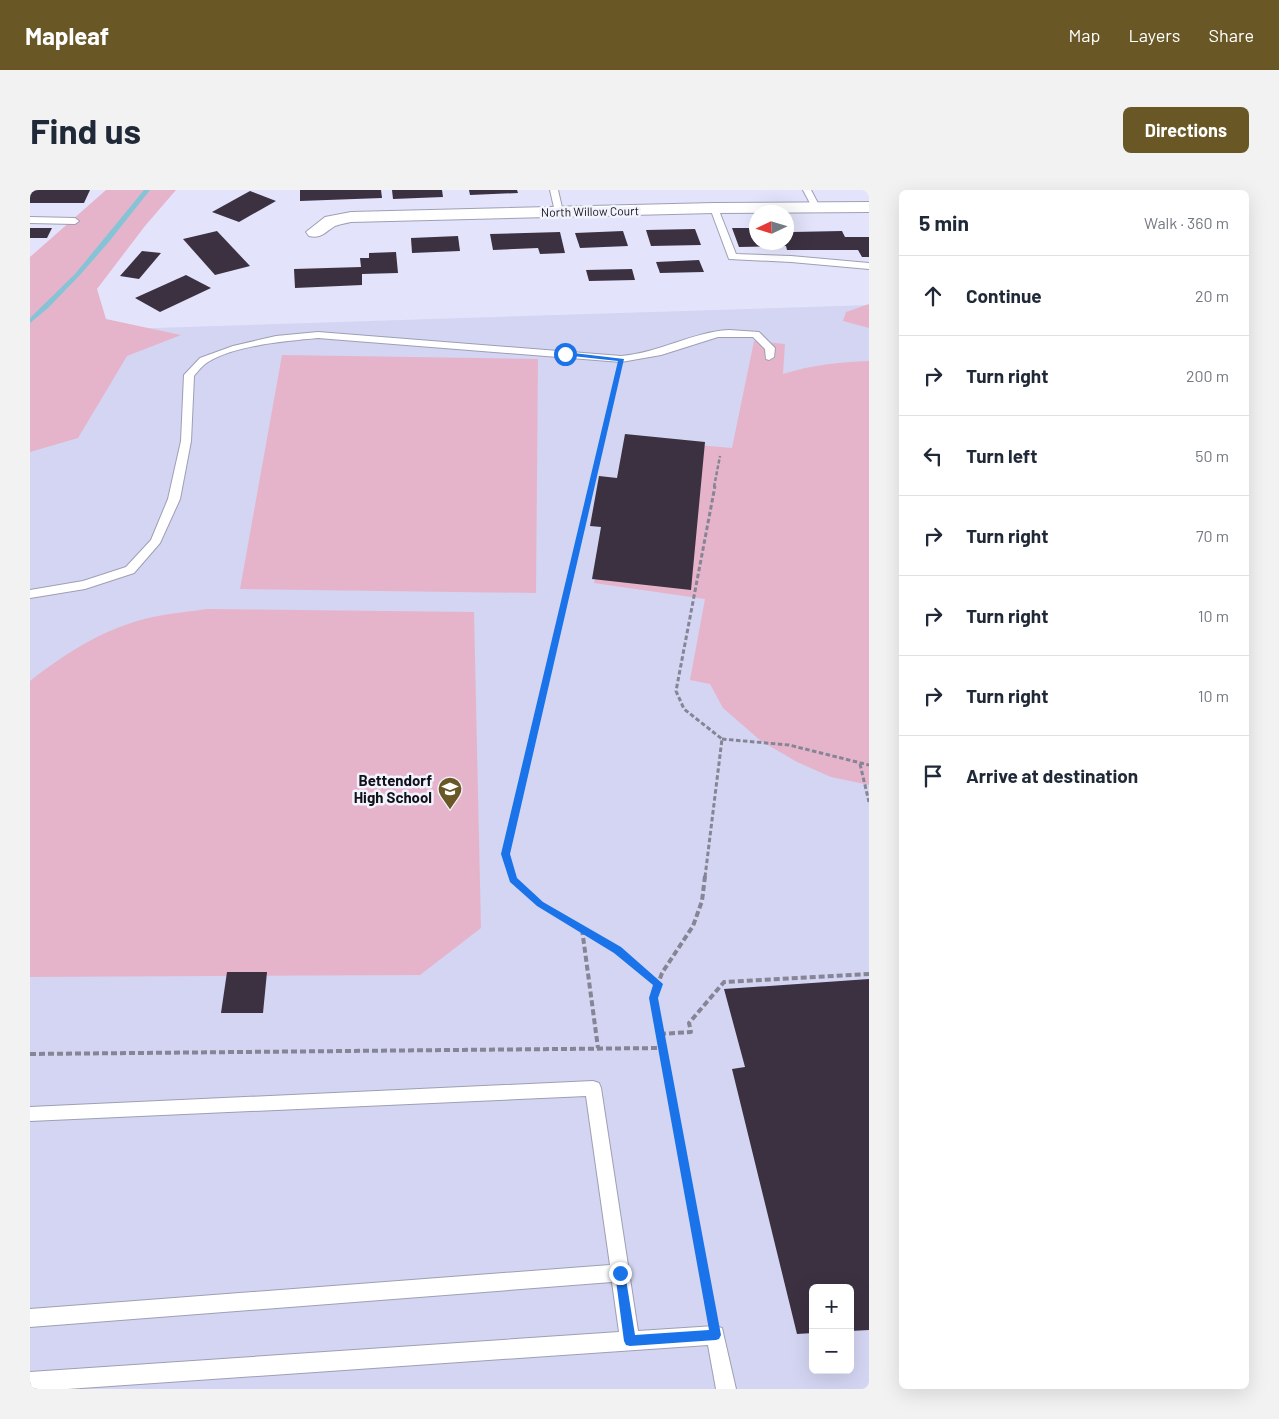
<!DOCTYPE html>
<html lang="en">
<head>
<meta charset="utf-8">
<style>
  body { margin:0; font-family:Barlow,sans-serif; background:#f2f2f3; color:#1f2937 }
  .controls { position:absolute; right:15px; bottom:15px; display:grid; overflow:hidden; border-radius:8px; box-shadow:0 5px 20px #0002 }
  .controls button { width:45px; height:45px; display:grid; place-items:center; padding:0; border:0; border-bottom:1px solid #e0e1e3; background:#fff; color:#1f2937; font:25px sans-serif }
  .compass { position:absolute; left:719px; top:15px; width:45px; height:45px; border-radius:50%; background:#fff; box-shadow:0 5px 20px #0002; rotate:266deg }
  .stop { position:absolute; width:15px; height:15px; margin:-11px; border:4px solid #1a73e8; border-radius:50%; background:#fff }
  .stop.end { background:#1a73e8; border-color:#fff; box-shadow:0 1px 5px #0008 }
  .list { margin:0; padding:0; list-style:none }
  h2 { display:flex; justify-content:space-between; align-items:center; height:65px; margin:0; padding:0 20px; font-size:21px }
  h2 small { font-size:16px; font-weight:400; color:#747a83 }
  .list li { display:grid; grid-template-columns:32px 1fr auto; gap:15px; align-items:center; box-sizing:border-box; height:80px; padding:0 20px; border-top:1px solid #e0e1e3 }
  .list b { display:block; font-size:19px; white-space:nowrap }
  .list em { font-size:16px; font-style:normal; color:#747a83 }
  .icon { flex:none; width:28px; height:28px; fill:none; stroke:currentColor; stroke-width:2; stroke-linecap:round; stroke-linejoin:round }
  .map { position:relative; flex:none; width:839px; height:1199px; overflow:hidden; border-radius:8px }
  header { display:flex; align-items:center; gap:30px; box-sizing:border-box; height:70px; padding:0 25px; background:#695725; color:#fff }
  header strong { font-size:24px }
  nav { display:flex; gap:28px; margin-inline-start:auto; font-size:18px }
  .intro { display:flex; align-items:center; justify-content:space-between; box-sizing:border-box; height:120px; padding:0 30px }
  h1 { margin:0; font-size:35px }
  .button { padding:12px 22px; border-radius:8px; background:#695725; color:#fff; font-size:18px; font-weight:700 }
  main { display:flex; gap:30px; padding:0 30px }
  aside { flex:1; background:#fff; border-radius:8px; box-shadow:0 5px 20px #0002 }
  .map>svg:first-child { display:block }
  .built { fill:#d3d5f2; fill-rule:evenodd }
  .green { fill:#e6b4ca }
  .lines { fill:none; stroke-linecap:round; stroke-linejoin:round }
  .stream { fill:#85c4d6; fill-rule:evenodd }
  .building { fill:#3c3141 }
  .lane-casing { stroke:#9e9fb4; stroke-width:2 }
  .street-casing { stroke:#9e9fb4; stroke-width:2 }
  .path-far2 { stroke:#858595; stroke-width:2.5; stroke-dasharray:4 2; stroke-linecap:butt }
  .path-far1 { stroke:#858595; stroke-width:3; stroke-dasharray:4.5 2.5; stroke-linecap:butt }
  .path { stroke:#858595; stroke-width:4; stroke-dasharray:6 3; stroke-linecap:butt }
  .lane { fill:#fff; fill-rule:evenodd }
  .street { fill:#fff; fill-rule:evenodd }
  .route { fill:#1a73e8 }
  .labels { text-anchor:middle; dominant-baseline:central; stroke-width:5; stroke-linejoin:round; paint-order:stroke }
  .far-street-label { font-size:12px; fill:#111119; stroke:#f2f3fc }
  .poi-label { font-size:15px; font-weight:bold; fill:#111119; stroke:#f2f3fc; text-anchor:end }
</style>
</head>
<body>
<header>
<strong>Mapleaf</strong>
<nav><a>Map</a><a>Layers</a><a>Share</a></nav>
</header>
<div class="intro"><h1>Find us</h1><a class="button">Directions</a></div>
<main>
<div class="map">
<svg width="839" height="1199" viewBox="0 0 839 1199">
  <rect width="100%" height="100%" fill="#e3e4fb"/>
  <path class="built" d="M 839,115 L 839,1199 L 0,1199 L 0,142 ZM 783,1098 L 820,1098 L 820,1180 L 783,1180 Z"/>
  <g class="green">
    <path d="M 76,0 L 146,0 L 115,36 L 67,99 L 76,129 L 151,145 L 97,166 L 48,248 L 0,262 L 0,67 Z"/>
    <path d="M 839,114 L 839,138 L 813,131 L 816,122 Z"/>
    <path d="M 724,151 L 755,154 L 753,184 C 782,175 809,172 839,171 L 839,595 L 801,587 L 767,572 L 731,551 L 693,518 L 680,494 L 660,490 L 675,409 L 564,393 L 601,249 L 702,258 Z"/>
    <path d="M 252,165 L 508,169 L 506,403 L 210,399 Z"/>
    <path d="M 177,419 L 444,422 L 451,738 L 390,785 L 0,787 L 0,491 C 37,462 76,437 123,427 C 140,423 159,422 177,419 Z"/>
  </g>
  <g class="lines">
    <path class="stream" d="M 114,0 L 120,0 L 78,53 L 49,86 L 18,118 L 0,133 L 0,128 L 45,84 Z"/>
  </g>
  <g class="building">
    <path d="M 0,0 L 60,0 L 54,13 L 0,13 Z"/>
    <path d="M 270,0 L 351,0 L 352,8 L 270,11 Z"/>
    <path d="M 362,0 L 412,0 L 413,7 L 363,9 Z"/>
    <path d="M 439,0 L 487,0 L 488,3 L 440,5 Z"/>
    <path d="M 220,1 L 246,11 L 209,32 L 182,22 Z"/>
    <path d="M 760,37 L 762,42 L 812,41 L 815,47 L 839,47 L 839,67 L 832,67 L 828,60 L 757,60 L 756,56 L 709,57 L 702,38 L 726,38 L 726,52 L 756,52 L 756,38 Z"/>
    <path d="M 0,38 L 22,38 L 17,48 L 0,48 Z"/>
    <path d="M 665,39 L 671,55 L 621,56 L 616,40 Z"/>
    <path d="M 187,41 L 220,76 L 185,85 L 153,49 Z"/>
    <path d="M 593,41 L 598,56 L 550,58 L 545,43 Z"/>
    <path d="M 530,42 L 535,63 L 510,64 L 508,58 L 463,60 L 460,44 Z"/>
    <path d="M 428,46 L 430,61 L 382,63 L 381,48 Z"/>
    <path d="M 112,61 L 131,63 L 109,89 L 90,86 Z"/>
    <path d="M 366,62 L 368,83 L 332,84 L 332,95 L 265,98 L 264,79 L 331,77 L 330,68 L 339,68 L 339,63 Z"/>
    <path d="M 669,70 L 674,82 L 630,83 L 626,72 Z"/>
    <path d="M 602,79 L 605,90 L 559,91 L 556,80 Z"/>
    <path d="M 156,85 L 181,98 L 130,122 L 105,108 Z"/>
    <path d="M 595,244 L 675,252 L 661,400 L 562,389 L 571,337 L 560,336 L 569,286 L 587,288 Z"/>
    <path d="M 197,782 L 237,782 L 233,823 L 191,823 Z"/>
    <path d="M 839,789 L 839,1140 L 820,1141 L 820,1098 L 783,1098 L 783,1143 L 767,1144 L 702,879 L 715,877 L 694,799 Z"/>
  </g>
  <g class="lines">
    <defs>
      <g id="lane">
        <path d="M 520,0 L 528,0 L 533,22 L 532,24 L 525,22 Z"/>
        <path d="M 773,0 L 781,0 L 790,17 L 789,19 L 783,19 Z"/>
        <path d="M 684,15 L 688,18 L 706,64 L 761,66 L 839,73 L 839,79 L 761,72 L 699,69 L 680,18 Z"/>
        <path d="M 0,27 L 45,28 L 49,31 L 45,34 L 0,33 Z"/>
        <path d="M 699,140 L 729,142 L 745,158 L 744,167 L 739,170 L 736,169 L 735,159 L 723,147 L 688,147 L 631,165 L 591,172 L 288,148 C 257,151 205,155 178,172 C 173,175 168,181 164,186 L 161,251 L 150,309 L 130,353 L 104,383 L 55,399 L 0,408 L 0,400 L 53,391 L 96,377 L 121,350 L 138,309 L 151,251 L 154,185 L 170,168 L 203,156 L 246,146 L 288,142 L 591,166 C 629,163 662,142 699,140 Z"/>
        <path d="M 563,891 L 569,893 L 571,898 L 608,1141 L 685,1136 L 692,1138 L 706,1199 L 686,1199 L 678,1155 L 37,1199 L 0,1199 L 0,1182 L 589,1142 L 582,1092 L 0,1137 L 0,1119 L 580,1075 L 556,906 L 0,931 L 0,917 Z"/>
      </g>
      <path id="street" d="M 839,12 L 839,22 L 684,23 L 321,32 C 316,33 310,34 305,36 C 295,42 291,49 279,46 L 276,42 L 295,27 L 321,22 L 684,13 Z"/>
    </defs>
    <use href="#lane" class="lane-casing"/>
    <use href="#street" class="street-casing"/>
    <g class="path-far2">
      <path d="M 561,297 L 587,186"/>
      <path d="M 684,297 L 690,266"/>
    </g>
    <g class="path-far1">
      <path d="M 692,549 L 759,555 L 839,575"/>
      <path d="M 830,574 L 839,612"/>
      <path d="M 482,687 L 475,664 L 561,296"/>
      <path d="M 675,687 L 692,549 L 654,519 L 646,501 L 685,296"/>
    </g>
    <g class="path">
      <path d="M 482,686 L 483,689 L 510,714 L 588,760 L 628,794"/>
      <path d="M 675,686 L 672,711 L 663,736 L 632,783 L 623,808 L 681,1122"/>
      <path d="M 552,739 L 568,858"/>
      <path d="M 630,844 L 661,842 L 659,833 L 694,792 L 839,784"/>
      <path d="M 0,864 L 633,858"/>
    </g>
    <use href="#lane" class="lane"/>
    <use href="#street" class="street"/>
  </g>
  <path class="route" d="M 535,162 L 594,169 L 480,664 L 487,688 L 513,712 L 591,757 L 633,794 L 628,808 L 691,1145 L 689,1149 L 686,1150 L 600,1156 L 596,1155 L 594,1151 L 585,1083 L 586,1079 L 590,1078 L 594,1079 L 595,1083 L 605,1145 L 679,1140 L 619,808 L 623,795 L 584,763 L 507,716 L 480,692 L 471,664 L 588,171 L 533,165 Z"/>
  <defs>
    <symbol id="school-pin" viewBox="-11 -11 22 30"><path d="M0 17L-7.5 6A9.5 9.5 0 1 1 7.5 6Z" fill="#695725" stroke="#f2f3fc"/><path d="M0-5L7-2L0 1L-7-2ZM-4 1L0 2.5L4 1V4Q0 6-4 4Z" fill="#fff"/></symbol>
  </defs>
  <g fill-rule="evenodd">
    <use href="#school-pin" x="406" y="585" width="28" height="38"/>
  </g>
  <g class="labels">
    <g class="far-street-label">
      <text transform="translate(560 21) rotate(-1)">North Willow Court</text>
    </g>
    <g class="poi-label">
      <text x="402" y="590">Bettendorf<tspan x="402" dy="17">High School</tspan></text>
    </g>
  </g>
</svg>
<div class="controls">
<button>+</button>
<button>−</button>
</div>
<svg class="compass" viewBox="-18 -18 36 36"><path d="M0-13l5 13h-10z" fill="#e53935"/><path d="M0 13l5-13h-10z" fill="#747a83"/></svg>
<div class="stop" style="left:535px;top:164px"></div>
<div class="stop end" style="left:590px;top:1083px"></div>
</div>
<aside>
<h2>5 min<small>Walk · 360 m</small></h2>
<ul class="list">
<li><svg class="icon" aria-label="ahead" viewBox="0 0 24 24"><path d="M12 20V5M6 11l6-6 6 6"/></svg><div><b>Continue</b></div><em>20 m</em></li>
<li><svg class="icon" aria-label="right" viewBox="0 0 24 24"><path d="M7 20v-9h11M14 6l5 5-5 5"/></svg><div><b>Turn right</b></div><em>200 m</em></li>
<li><svg class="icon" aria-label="left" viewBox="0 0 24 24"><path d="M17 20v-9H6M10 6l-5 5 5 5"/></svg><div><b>Turn left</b></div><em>50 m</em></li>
<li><svg class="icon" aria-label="right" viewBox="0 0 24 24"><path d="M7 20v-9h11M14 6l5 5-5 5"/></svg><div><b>Turn right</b></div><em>70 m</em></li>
<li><svg class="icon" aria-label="right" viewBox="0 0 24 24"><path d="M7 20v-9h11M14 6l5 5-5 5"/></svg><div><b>Turn right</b></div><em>10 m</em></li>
<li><svg class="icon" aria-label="right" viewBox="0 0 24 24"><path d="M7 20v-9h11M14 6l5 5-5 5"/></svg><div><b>Turn right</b></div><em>10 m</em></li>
<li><svg class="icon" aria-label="arrive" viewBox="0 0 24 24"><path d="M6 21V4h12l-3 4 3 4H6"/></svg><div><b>Arrive at destination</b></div></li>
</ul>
</aside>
</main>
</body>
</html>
